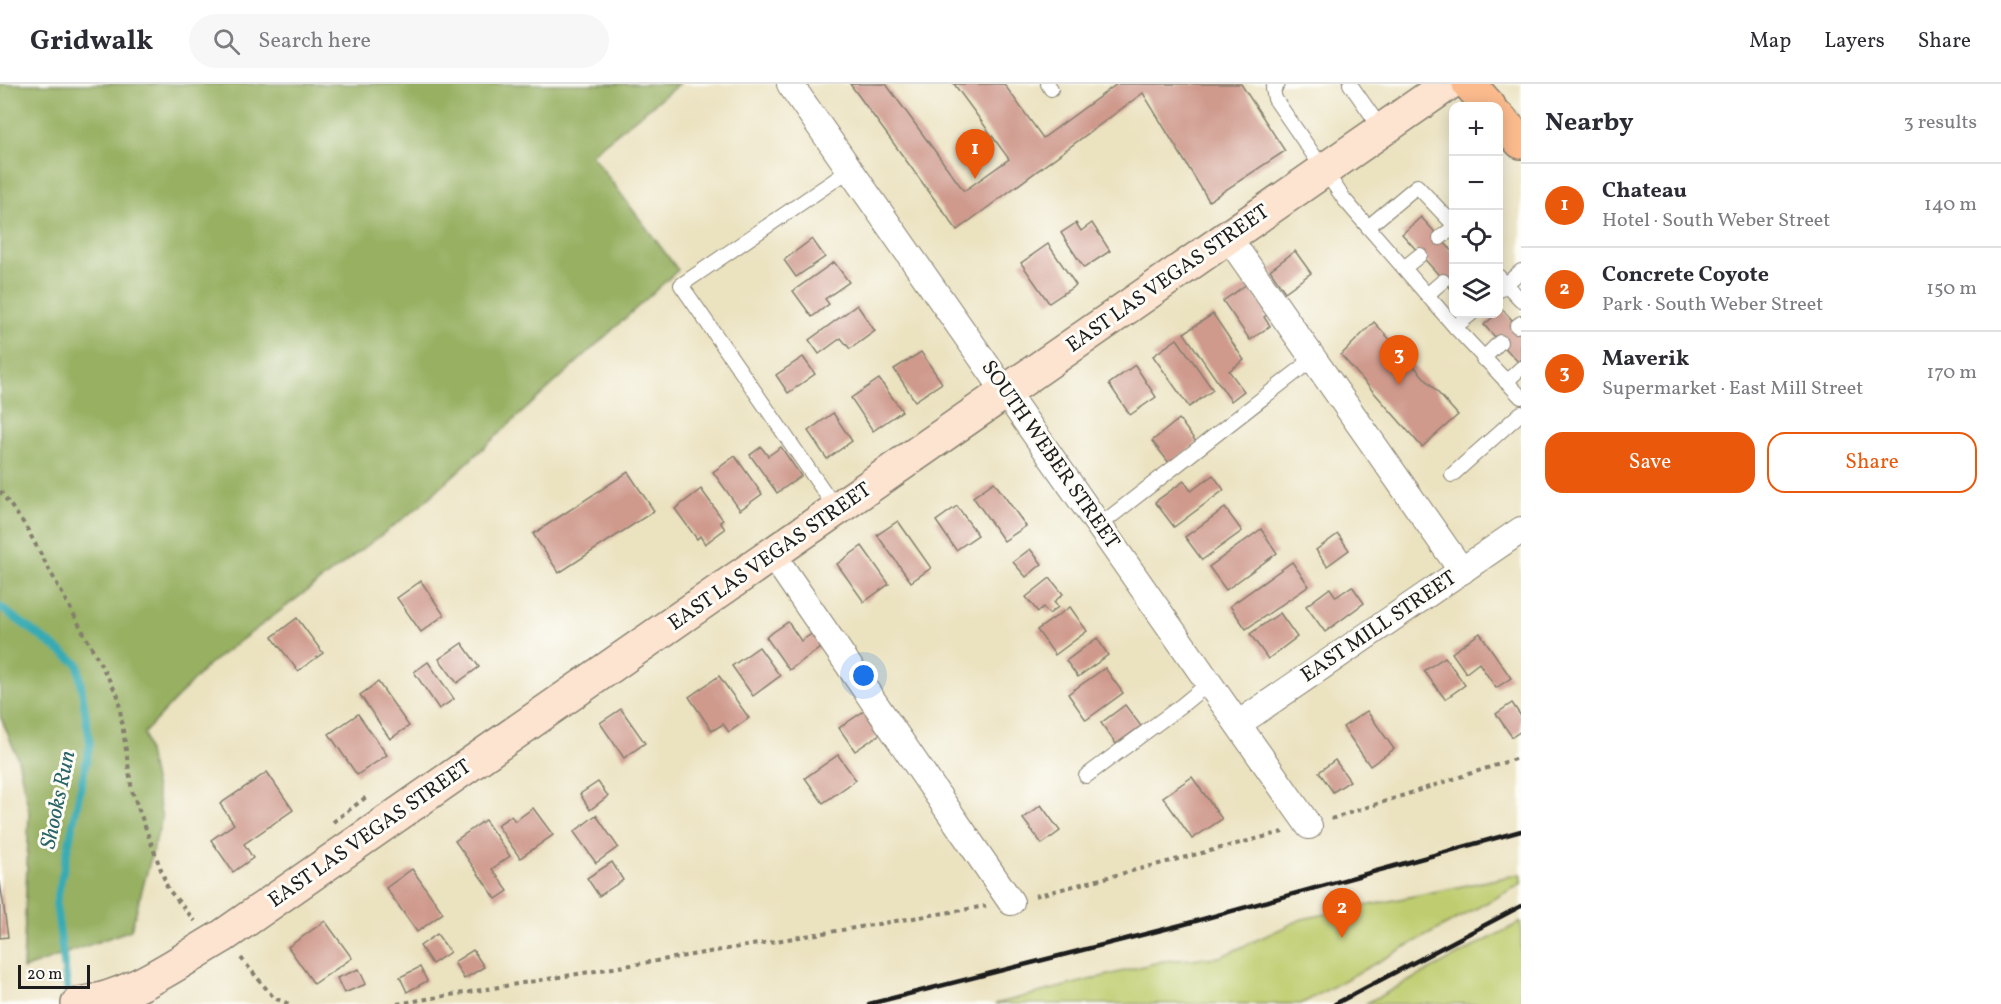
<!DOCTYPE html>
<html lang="en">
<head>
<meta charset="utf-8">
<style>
  body { margin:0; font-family:Vollkorn,serif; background:#f7f7f7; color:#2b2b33 }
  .controls { position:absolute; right:18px; top:18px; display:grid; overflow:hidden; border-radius:12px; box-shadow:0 3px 15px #0003 }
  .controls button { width:54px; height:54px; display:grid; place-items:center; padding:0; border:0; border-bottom:2px solid #e1e1e2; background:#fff; color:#2b2b33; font:30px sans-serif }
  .scale { position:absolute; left:18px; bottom:15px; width:72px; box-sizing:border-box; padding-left:6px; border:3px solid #1c1c1c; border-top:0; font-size:16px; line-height:21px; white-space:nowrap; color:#1c1c1c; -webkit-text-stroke:4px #fdfcf7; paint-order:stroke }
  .you { position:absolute; left:864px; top:592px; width:21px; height:21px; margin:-15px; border:4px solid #fff; border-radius:50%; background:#1a73e8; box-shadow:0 0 0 9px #1a73e833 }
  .badge { display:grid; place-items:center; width:39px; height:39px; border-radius:50%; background:#ea580c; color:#fff; font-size:20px; font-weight:700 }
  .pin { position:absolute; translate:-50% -50px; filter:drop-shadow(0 2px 3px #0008) }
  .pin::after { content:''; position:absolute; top:32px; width:21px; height:18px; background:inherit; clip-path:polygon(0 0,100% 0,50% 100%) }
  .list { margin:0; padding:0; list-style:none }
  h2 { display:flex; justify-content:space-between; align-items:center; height:78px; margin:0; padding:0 24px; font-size:26px }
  h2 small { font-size:20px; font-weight:400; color:#7c7c81 }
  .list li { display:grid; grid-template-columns:39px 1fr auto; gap:18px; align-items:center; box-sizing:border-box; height:84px; padding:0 24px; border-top:2px solid #e1e1e2 }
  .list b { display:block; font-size:22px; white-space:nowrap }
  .list p { margin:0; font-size:20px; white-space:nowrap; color:#7c7c81 }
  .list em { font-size:20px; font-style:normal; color:#7c7c81 }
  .actions { display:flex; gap:12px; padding:18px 24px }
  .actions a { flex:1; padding:14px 0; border:2px solid #ea580c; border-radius:18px; text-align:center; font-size:21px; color:#ea580c }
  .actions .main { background:#ea580c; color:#fff }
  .icon { flex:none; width:33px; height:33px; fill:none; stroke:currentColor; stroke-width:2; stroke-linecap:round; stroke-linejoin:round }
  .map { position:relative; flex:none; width:1521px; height:920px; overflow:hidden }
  header { display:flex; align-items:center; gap:36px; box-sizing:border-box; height:84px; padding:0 30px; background:#fff; border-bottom:2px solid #e1e1e2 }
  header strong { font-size:28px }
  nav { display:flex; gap:33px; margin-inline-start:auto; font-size:21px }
  .search { width:420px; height:54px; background:#f7f7f7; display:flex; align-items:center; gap:15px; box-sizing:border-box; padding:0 21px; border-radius:33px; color:#7c7c81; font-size:22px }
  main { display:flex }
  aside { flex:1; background:#fff }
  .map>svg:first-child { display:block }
  .green { fill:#bfcd6f; stroke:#6e7446; stroke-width:1.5 }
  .forest { fill:#97b062; stroke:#5a663f; stroke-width:1.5 }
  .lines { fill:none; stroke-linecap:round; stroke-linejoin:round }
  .stream { stroke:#38abb2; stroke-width:8 }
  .building { fill:#cf998c }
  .lane-casing { stroke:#847f6e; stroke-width:16 }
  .street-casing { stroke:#847f6e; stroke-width:28 }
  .secondary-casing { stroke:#847f6e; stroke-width:36 }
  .primary-casing { stroke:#847f6e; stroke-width:36 }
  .path { stroke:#847f6e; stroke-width:4; stroke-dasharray:4.5 4.5; stroke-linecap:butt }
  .lane { stroke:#fff; stroke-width:14 }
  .street { stroke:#fff; stroke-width:26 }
  .secondary { stroke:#fde4d1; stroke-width:33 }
  .primary { stroke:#fbbb8d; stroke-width:33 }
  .rail { stroke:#1c1c1c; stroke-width:4.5 }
  .labels { text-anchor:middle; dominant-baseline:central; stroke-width:6; stroke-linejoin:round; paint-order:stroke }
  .street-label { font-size:21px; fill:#1c1c1c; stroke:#fdfcf7 }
  .water-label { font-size:22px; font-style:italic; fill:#2a6467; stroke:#fdfcf7 }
</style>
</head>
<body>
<header>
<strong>Gridwalk</strong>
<div class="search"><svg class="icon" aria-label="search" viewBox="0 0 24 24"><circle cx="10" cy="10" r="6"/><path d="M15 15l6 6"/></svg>Search here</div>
<nav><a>Map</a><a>Layers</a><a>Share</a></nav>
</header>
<main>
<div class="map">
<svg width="1521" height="920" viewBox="0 0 1521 920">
  <rect width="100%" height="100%" fill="#fdfcf7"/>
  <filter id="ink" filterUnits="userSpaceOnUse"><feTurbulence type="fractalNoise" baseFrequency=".0167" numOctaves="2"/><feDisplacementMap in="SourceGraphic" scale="12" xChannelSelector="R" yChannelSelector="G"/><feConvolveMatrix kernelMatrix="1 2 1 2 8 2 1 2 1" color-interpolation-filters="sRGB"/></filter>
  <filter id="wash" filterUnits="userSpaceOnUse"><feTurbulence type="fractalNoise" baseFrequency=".008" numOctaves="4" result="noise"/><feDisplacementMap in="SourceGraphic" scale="24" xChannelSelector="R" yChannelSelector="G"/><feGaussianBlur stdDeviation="1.35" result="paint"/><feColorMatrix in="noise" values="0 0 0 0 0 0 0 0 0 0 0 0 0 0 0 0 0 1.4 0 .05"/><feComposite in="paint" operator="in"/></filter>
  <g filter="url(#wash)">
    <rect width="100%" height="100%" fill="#ebe2c0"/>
    <g class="green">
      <path d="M 1521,790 L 1521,800 L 1301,920 L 995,920 L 1163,877 L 1220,873 L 1302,835 Z"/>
      <path d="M 1521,838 L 1521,920 L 1365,920 Z"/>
    </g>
    <path class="forest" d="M 0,0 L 679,0 L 591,70 L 678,186 L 420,422 L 208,581 L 144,649 L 162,734 L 131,846 L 23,885 L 29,727 L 18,675 L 0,631 Z"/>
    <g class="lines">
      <path class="stream" d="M 0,523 L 78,580 L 90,660 L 56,820 L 69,916"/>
    </g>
    <g id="blocks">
      <g class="building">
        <path d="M 850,0 L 886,0 L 964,107 L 1009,75 L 954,0 L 1004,0 L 1043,54 L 1117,0 L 1241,0 L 1285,67 L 1209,117 L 1143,9 L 957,146 Z"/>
        <path d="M 1421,133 L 1454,169 L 1454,208 L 1402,150 Z"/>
        <path d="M 1076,139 L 1081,147 L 1092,139 L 1110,167 L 1084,184 L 1061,149 Z"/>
        <path d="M 812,155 L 825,173 L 796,193 L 784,176 Z"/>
        <path d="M 1048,160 L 1076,201 L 1049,219 L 1021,179 Z"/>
        <path d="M 1295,167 L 1311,189 L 1285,208 L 1270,186 Z"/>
        <path d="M 834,178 L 849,198 L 825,215 L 829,220 L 812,233 L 793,207 Z"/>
        <path d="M 1247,200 L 1268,230 L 1264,233 L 1270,242 L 1250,256 L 1223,217 Z"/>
        <path d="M 857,221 L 875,247 L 850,265 L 841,254 L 819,270 L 809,256 Z"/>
        <path d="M 1502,225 L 1521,246 L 1521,281 L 1484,241 Z"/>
        <path d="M 1213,230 L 1244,276 L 1229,287 L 1244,307 L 1231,317 L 1184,249 Z"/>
        <path d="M 1374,238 L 1458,331 L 1422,363 L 1341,271 Z"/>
        <path d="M 1177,255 L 1213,306 L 1189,323 L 1153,272 Z"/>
        <path d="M 921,268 L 942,299 L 915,317 L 894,285 Z"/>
        <path d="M 803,273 L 815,290 L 788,309 L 776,291 Z"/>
        <path d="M 1135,281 L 1156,313 L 1130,331 L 1109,300 Z"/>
        <path d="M 879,295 L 902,327 L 873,347 L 851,314 Z"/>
        <path d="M 833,329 L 852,357 L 827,375 L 808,347 Z"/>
        <path d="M 1179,335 L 1197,359 L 1170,380 L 1152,357 Z"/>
        <path d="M 761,363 L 768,372 L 781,363 L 801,392 L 777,409 L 750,371 Z"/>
        <path d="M 735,372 L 762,410 L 740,426 L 713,388 Z"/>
        <path d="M 628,388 L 654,427 L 559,489 L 533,450 Z"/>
        <path d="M 1213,391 L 1224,406 L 1174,443 L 1155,418 L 1184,397 L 1191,407 Z"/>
        <path d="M 994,398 L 1026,442 L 1004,457 L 973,413 Z"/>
        <path d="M 701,405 L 723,436 L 720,438 L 725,445 L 705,460 L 700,452 L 697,455 L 675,425 Z"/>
        <path d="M 957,422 L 978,451 L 956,466 L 936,437 Z"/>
        <path d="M 1225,424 L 1242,447 L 1202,476 L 1185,453 Z"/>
        <path d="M 898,437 L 931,484 L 911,498 L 877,451 Z"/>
        <path d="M 1261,445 L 1277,469 L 1226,506 L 1209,483 Z"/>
        <path d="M 1338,450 L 1349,466 L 1327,482 L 1316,466 Z"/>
        <path d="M 862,462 L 889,500 L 864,518 L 837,480 Z"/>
        <path d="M 1030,465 L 1042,480 L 1026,493 L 1013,478 Z"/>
        <path d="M 1292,478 L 1309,502 L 1246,545 L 1230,522 Z"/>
        <path d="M 1050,494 L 1063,510 L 1054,518 L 1058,523 L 1049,530 L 1043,523 L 1038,528 L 1026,513 Z"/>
        <path d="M 421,497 L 444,531 L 421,548 L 397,514 Z"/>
        <path d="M 1352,502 L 1364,519 L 1325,548 L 1306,522 L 1330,504 L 1336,513 Z"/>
        <path d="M 1070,523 L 1087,547 L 1055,571 L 1037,546 Z"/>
        <path d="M 1280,529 L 1297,553 L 1268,575 L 1250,550 Z"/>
        <path d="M 297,534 L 323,569 L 298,587 L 272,553 Z"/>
        <path d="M 788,538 L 801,557 L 813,549 L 823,562 L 789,586 L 766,553 Z"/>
        <path d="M 1480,549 L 1511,594 L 1496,604 L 1479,579 L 1466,589 L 1452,569 Z"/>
        <path d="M 1097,554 L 1108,571 L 1078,593 L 1066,577 Z"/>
        <path d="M 462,559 L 479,583 L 457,599 L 439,575 Z"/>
        <path d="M 759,563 L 780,592 L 753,612 L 732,582 Z"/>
        <path d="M 1445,573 L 1465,601 L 1445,615 L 1424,587 Z"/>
        <path d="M 428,578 L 454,615 L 439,625 L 414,588 Z"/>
        <path d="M 1105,584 L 1123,609 L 1086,636 L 1068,610 Z"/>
        <path d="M 719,592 L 749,634 L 729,648 L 723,640 L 712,647 L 689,613 Z"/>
        <path d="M 378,598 L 409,642 L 390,655 L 360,611 Z"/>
        <path d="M 1512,619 L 1521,632 L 1521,647 L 1512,653 L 1496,630 Z"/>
        <path d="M 1125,621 L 1141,642 L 1116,660 L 1101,639 Z"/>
        <path d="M 621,625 L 645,659 L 624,674 L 600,639 Z"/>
        <path d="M 864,627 L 880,650 L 855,667 L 839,644 Z"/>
        <path d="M 1367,627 L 1394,665 L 1370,682 L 1343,643 Z"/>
        <path d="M 358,630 L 387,671 L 357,691 L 329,650 Z"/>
        <path d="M 838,671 L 856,696 L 823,719 L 805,694 Z"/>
        <path d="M 1335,676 L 1350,697 L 1333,708 L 1319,688 Z"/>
        <path d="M 267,688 L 293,726 L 244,760 L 253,774 L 233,788 L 211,756 L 234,740 L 220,720 Z"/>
        <path d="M 1192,693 L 1222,735 L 1192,755 L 1163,713 Z"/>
        <path d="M 598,698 L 608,712 L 590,726 L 580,710 Z"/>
        <path d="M 1041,721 L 1060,747 L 1042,760 L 1023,735 Z"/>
        <path d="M 533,724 L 553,751 L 520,774 L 497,741 L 511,732 L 515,737 Z"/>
        <path d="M 596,731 L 618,763 L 596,779 L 574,748 Z"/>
        <path d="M 485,736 L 510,772 L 492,785 L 508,807 L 496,815 L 455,757 Z"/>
        <path d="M 612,778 L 623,796 L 599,812 L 587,794 Z"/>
        <path d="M 412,785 L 443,829 L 417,848 L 386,804 Z"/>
        <path d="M 0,797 L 8,853 L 0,854 Z"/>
        <path d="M 325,837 L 352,874 L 314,900 L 288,863 Z"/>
        <path d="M 437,850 L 450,868 L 432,880 L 420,862 Z"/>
        <path d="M 473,866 L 484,883 L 464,895 L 454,878 Z"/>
        <path d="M 420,883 L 427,897 L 407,908 L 400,893 Z"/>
        <path d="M 359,885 L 366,900 L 344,909 L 337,894 Z"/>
      </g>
    </g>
  </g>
  <g filter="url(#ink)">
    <use href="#blocks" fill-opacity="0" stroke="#847f6e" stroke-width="1.5"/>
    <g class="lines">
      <defs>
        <g id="lane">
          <path d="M 1048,0 L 1051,5"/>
          <path d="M 1278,0 L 1273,5 L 1275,15 L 1344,115 L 1368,143 L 1417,102 L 1454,141"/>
          <path d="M 1350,0 L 1382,46"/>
          <path d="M 1368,143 L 1455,243 L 1521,313"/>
          <path d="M 1440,154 L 1454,143"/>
          <path d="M 1404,184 L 1420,171"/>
          <path d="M 1498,192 L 1521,216"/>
          <path d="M 1498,207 L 1521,187"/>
          <path d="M 1428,210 L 1443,197"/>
          <path d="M 1517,242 L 1521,239"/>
          <path d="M 1455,243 L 1471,230"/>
          <path d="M 1483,275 L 1500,258"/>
          <path d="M 1506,298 L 1521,284"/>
          <path d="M 1452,391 L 1521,329"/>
          <path d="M 837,426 L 681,201 L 851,85"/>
          <path d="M 1100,441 L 1313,275"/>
          <path d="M 1086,692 L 1181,622 L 1209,599"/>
        </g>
        <g id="street">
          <path d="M 790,0 L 1309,742"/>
          <path d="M 1228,153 L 1462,487"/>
          <path d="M 773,471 L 1011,818"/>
          <path d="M 1238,640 L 1521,446"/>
        </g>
        <path id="secondary" d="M 78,920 C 131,914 178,878 223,852 L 1448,0"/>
        <g id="primary">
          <path d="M 1469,0 L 1489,22"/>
          <path d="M 1498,33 L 1521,58"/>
        </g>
      </defs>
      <use href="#lane" class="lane-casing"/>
      <use href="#street" class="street-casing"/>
      <use href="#secondary" class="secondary-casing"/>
      <use href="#primary" class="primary-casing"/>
      <g class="path">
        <path d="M 0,407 L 25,441 L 118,612 L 132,707 L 168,805 L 195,837"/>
        <path d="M 1331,735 L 1521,673"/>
        <path d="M 333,738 L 369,711"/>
        <path d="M 1035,812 L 1283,748"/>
        <path d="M 241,874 L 274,914 L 289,920"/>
        <path d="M 397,920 L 986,822"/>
      </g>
      <use href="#lane" class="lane"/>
      <use href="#street" class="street"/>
      <use href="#secondary" class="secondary"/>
      <use href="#primary" class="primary"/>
      <g class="rail">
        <path d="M 869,920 L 1185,840 L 1521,747"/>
        <path d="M 1335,920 L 1521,822"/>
      </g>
    </g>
  </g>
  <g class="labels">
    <g class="street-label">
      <text transform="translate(1168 195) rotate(-35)">EAST LAS VEGAS STREET</text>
      <text transform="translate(1050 371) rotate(55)">SOUTH WEBER STREET</text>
      <text transform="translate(770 473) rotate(-35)">EAST LAS VEGAS STREET</text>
      <text transform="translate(1379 543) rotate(-34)">EAST MILL STREET</text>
      <text transform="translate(370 750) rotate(-35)">EAST LAS VEGAS STREET</text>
    </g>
    <g class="water-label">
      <text transform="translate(59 716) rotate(-78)">Shooks Run</text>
    </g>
  </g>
</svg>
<div class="controls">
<button>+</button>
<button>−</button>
<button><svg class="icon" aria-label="locate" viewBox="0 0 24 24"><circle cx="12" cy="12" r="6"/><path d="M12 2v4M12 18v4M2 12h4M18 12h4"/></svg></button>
<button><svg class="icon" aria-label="layers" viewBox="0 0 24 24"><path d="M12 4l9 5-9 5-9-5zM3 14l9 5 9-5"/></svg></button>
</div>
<div class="scale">20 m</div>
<div class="you"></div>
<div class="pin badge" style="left:975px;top:95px">1</div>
<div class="pin badge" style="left:1342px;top:854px">2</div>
<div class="pin badge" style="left:1399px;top:301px">3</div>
</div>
<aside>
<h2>Nearby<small>3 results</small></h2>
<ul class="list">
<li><span class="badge">1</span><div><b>Chateau</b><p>Hotel · South Weber Street</p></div><em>140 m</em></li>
<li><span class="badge">2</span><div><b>Concrete Coyote</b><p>Park · South Weber Street</p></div><em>150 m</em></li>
<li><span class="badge">3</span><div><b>Maverik</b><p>Supermarket · East Mill Street</p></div><em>170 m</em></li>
</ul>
<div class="actions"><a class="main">Save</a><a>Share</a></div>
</aside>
</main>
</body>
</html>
